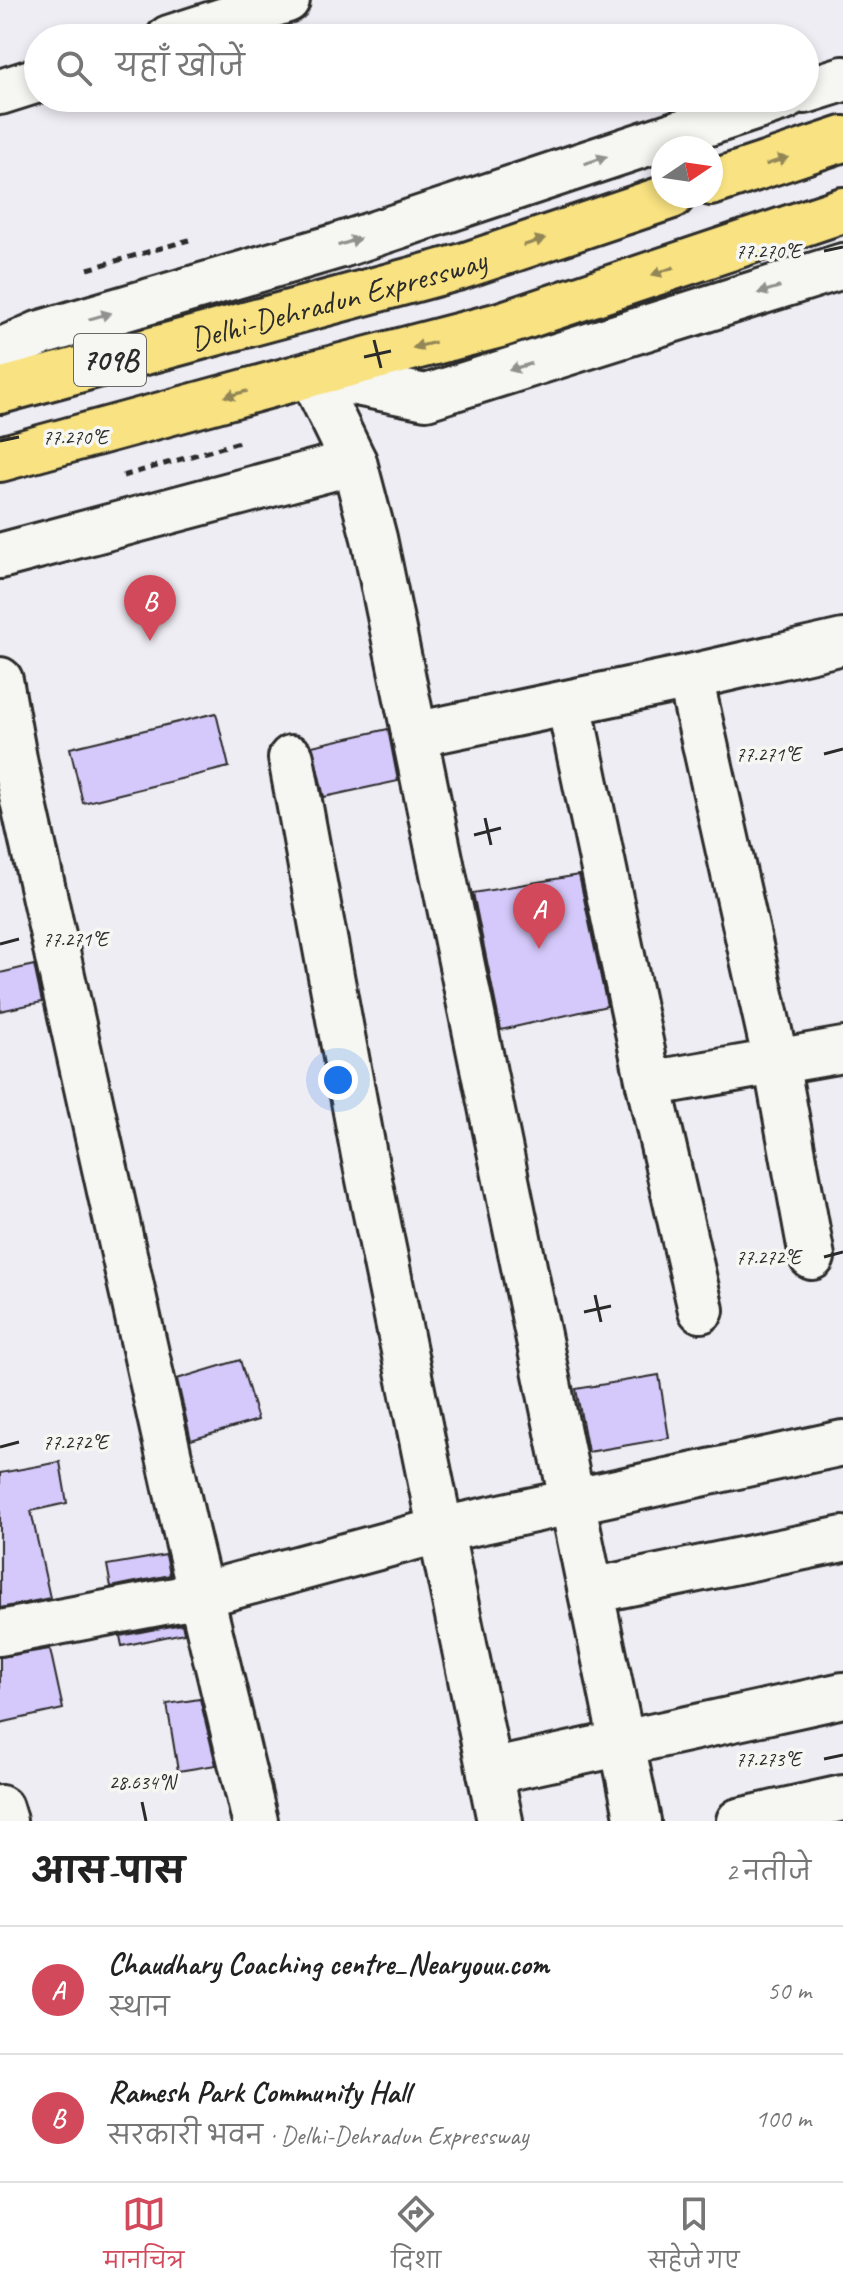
<!DOCTYPE html>
<html lang="hi">
<head>
<meta charset="utf-8">
<style>
  body { margin:0; font-family:Caveat,"Playpen Sans Deva",sans-serif; background:#f6f6f6; color:#222 }
  .compass { position:absolute; left:651px; top:136px; width:72px; height:72px; border-radius:50%; background:#fff; box-shadow:0 4px 12px #0003; rotate:77deg }
  .you { position:absolute; left:338px; top:1080px; width:28px; height:28px; margin:-20px; border:6px solid #fff; border-radius:50%; background:#1a73e8; box-shadow:0 0 0 12px #1a73e833 }
  .badge { display:grid; place-items:center; width:52px; height:52px; border-radius:50%; background:#d1495b; color:#fff; font-size:26px; font-weight:700 }
  .pin { position:absolute; translate:-50% -66px; filter:drop-shadow(0 2px 4px #0008) }
  .pin::after { content:''; position:absolute; top:42px; width:28px; height:24px; background:inherit; clip-path:polygon(0 0,100% 0,50% 100%) }
  .list { margin:0; padding:0; list-style:none }
  h2 { display:flex; justify-content:space-between; align-items:center; height:104px; margin:0; padding:0 32px; font-size:34px }
  h2 small { font-size:26px; font-weight:400; color:#767676 }
  .list li { display:grid; grid-template-columns:52px 1fr auto; gap:24px; align-items:center; box-sizing:border-box; height:128px; padding:0 32px; border-top:2px solid #e0e0e0 }
  .list b { display:block; font-size:30px; white-space:nowrap }
  .list p { margin:0; font-size:26px; white-space:nowrap; color:#767676 }
  .list em { font-size:26px; font-style:normal; color:#767676 }
  .icon { flex:none; width:44px; height:44px; fill:none; stroke:currentColor; stroke-width:2; stroke-linecap:round; stroke-linejoin:round }
  .map { position:relative; flex:none; width:843px; height:1821px; overflow:hidden }
  .search { position:absolute; background:#fff; box-shadow:0 4px 12px #0003; left:24px; right:24px; top:24px; height:88px; display:flex; align-items:center; gap:20px; box-sizing:border-box; padding:0 28px; border-radius:44px; color:#767676; font-size:30px }
  .sheet { height:360px; background:#fff }
  nav { display:flex; justify-content:space-around; align-items:center; box-sizing:border-box; height:112px; border-top:2px solid #e0e0e0; background:#fff; font-size:22px; color:#767676 }
  nav a { display:grid; justify-items:center; gap:4px }
  nav .on { color:#d1495b }
  .map>svg:first-child { display:block }
  .building { fill:#d5c9fb; stroke:#2b2b2b; stroke-width:2 }
  .lines { fill:none; stroke-linecap:round; stroke-linejoin:round }
  .minor-casing { stroke:#2b2b2b; stroke-width:50 }
  .highway-casing { stroke:#2b2b2b; stroke-width:50 }
  .path { stroke:#2b2b2b; stroke-width:5; stroke-dasharray:8 6; stroke-linecap:butt }
  .minor { stroke:#f6f6f2; stroke-width:44 }
  .highway { stroke:#f8e281; stroke-width:44 }
  .oneway { fill:#90908e }
  .oneway2 { fill:#928656 }
  .ticks { fill:none; stroke:#2b2b2b; stroke-width:3 }
  .labels { text-anchor:middle; dominant-baseline:central; stroke-width:7; stroke-linejoin:round; paint-order:stroke }
  .shield { fill:#f6f6f2; stroke:#686867; stroke-width:2 }
  .shield-label { font-size:30px; font-weight:bold; fill:#2b2b2b }
  .street-label { font-size:32px; fill:#2b2b2b; stroke:#f6f6f2 }
  .ticks-label { font-size:20px; text-anchor:middle; fill:#2b2b2b; stroke:#f6f6f2; stroke-width:7; stroke-linejoin:round; paint-order:stroke }
</style>
</head>
<body>
<div class="map">
<svg width="843" height="1821" viewBox="0 0 843 1821">
  <rect width="100%" height="100%" fill="#efedf4"/>
  <filter id="ink" filterUnits="userSpaceOnUse"><feTurbulence type="fractalNoise" baseFrequency=".0125" numOctaves="2"/><feDisplacementMap in="SourceGraphic" scale="16" xChannelSelector="R" yChannelSelector="G"/><feConvolveMatrix kernelMatrix="1 2 1 2 8 2 1 2 1" color-interpolation-filters="sRGB"/></filter>
  <g filter="url(#ink)">
    <g class="building">
      <path d="M 216,713 L 229,767 L 83,803 L 70,748 Z"/>
      <path d="M 388,729 L 398,781 L 324,797 L 312,746 Z"/>
      <path d="M 579,875 L 607,1006 L 501,1030 L 473,893 Z"/>
      <path d="M 34,965 L 42,1002 L 0,1011 L 0,973 Z"/>
      <path d="M 240,1360 L 258,1420 L 191,1440 L 177,1379 Z"/>
      <path d="M 659,1375 L 669,1438 L 588,1452 L 576,1389 Z"/>
      <path d="M 60,1462 L 67,1503 L 31,1511 L 50,1598 L 0,1608 L 0,1473 Z"/>
      <path d="M 166,1555 L 170,1575 L 111,1587 L 107,1565 Z"/>
      <path d="M 182,1624 L 184,1633 L 122,1646 L 120,1636 Z"/>
      <path d="M 50,1649 L 63,1709 L 0,1723 L 0,1657 Z"/>
      <path d="M 200,1699 L 216,1765 L 178,1771 L 167,1704 Z"/>
    </g>
    <g class="lines">
      <defs>
        <g id="minor">
          <path d="M 169,38 L 287,0"/>
          <path d="M 805,91 L 843,79"/>
          <path d="M 0,92 L 38,80"/>
          <path d="M 0,351 L 41,333 L 338,246 L 784,98"/>
          <path d="M 311,374 L 354,462 L 374,538 L 638,1821"/>
          <path d="M 311,374 L 426,397 L 843,266"/>
          <path d="M 0,556 L 354,462"/>
          <path d="M 690,677 L 776,1062 L 812,1257"/>
          <path d="M 0,680 L 15,764 L 186,1533 L 255,1821"/>
          <path d="M 569,703 L 649,1084 L 701,1310"/>
          <path d="M 414,735 L 690,677 L 843,642"/>
          <path d="M 291,758 L 364,1155 L 500,1821"/>
          <path d="M 649,1084 L 843,1050"/>
          <path d="M 591,1591 L 843,1539"/>
          <path d="M 0,1633 L 201,1595 L 441,1530 L 843,1443"/>
          <path d="M 490,1772 L 843,1695"/>
          <path d="M 0,1808 L 4,1821"/>
          <path d="M 739,1821 L 843,1798"/>
        </g>
        <g id="highway">
          <path d="M 711,183 L 843,139"/>
          <path id="s1" d="M 0,391 L 460,267 L 672,196"/>
          <path d="M 0,459 L 311,374 L 500,325 L 843,210"/>
        </g>
      </defs>
      <use href="#minor" class="minor-casing"/>
      <use href="#highway" class="highway-casing"/>
      <g class="path">
        <path d="M 88,269 L 189,240"/>
        <path d="M 123,476 L 243,441"/>
      </g>
      <use href="#minor" class="minor"/>
      <use href="#highway" class="highway"/>
    </g>
    <defs><path id="oneway-solid" d="M-6-.8H1V-3.2L6.5 0L1 3.2V.8H-6Z" transform="scale(2)"/></defs>
    <g class="oneway">
      <use href="#oneway-solid" transform="translate(596 160) rotate(-18)"/>
      <use href="#oneway-solid" transform="translate(349 242) rotate(-18)"/>
      <use href="#oneway-solid" transform="translate(769 290) rotate(163)"/>
      <use href="#oneway-solid" transform="translate(100 316) rotate(-16)"/>
      <use href="#oneway-solid" transform="translate(520 367) rotate(163)"/>
    </g>
    <g class="oneway2">
      <use href="#oneway-solid" transform="translate(777 161) rotate(-18)"/>
      <use href="#oneway-solid" transform="translate(534 242) rotate(-18)"/>
      <use href="#oneway-solid" transform="translate(663 271) rotate(161)"/>
      <use href="#oneway-solid" transform="translate(424 345) rotate(166)"/>
      <use href="#oneway-solid" transform="translate(236 394) rotate(165)"/>
    </g>
  </g>
  <path class="ticks" d="M 824,251 L 843,247M 374,340 L 381,368M 364,357 L 391,351M 0,441 L 19,437M 824,754 L 843,749M 485,818 L 491,845M 474,835 L 501,828M 0,944 L 19,939M 824,1257 L 843,1252M 595,1295 L 601,1322M 584,1312 L 611,1306M 0,1447 L 19,1442M 824,1759 L 843,1755M 142,1802 L 146,1821"/>
  <g class="labels">
    <rect class="shield" x="74" y="334" width="72" height="52" rx="6"/>
    <g class="shield-label">
      <text x="110" y="360">709B</text>
    </g>
    <g class="street-label">
      <text stroke="none"><textPath href="#s1" startOffset="350">Delhi-Dehradun Expressway</textPath></text>
    </g>
  </g>
  <g class="ticks-label">
    <text x="768" y="258">77.270°E</text>
    <text x="75" y="444">77.270°E</text>
    <text x="768" y="761">77.271°E</text>
    <text x="75" y="946">77.271°E</text>
    <text x="768" y="1264">77.272°E</text>
    <text x="75" y="1449">77.272°E</text>
    <text x="768" y="1766">77.273°E</text>
    <text x="142" y="1789">28.634°N</text>
  </g>
</svg>
<svg class="compass" viewBox="-18 -18 36 36"><path d="M0-13l5 13h-10z" fill="#e53935"/><path d="M0 13l5-13h-10z" fill="#767676"/></svg>
<div class="you"></div>
<div class="pin badge" style="left:539px;top:949px">A</div>
<div class="pin badge" style="left:150px;top:641px">B</div>
<div class="search"><svg class="icon" aria-label="search" viewBox="0 0 24 24"><circle cx="10" cy="10" r="6"/><path d="M15 15l6 6"/></svg>यहाँ खोजें</div>
</div>
<section class="sheet">
<h2>आस-पास<small>2 नतीजे</small></h2>
<ul class="list">
<li><span class="badge">A</span><div><b>Chaudhary Coaching centre_Nearyouu.com</b><p>स्थान</p></div><em>50 m</em></li>
<li><span class="badge">B</span><div><b>Ramesh Park Community Hall</b><p>सरकारी भवन · Delhi-Dehradun Expressway</p></div><em>100 m</em></li>
</ul>
</section>
<nav>
<a class="on"><svg class="icon" aria-label="map" viewBox="0 0 24 24"><path d="M3 6l6-2 6 2 6-2v14l-6 2-6-2-6 2zM9 4v14M15 6v14"/></svg>मानचित्र</a>
<a><svg class="icon" aria-label="directions" viewBox="0 0 24 24"><path d="M12 3l9 9-9 9-9-9zM9 14v-3h6M13 9l2 2-2 2"/></svg>दिशा</a>
<a><svg class="icon" aria-label="saved" viewBox="0 0 24 24"><path d="M7 4h10v16l-5-4-5 4z"/></svg>सहेजे गए</a>
</nav>
</body>
</html>
